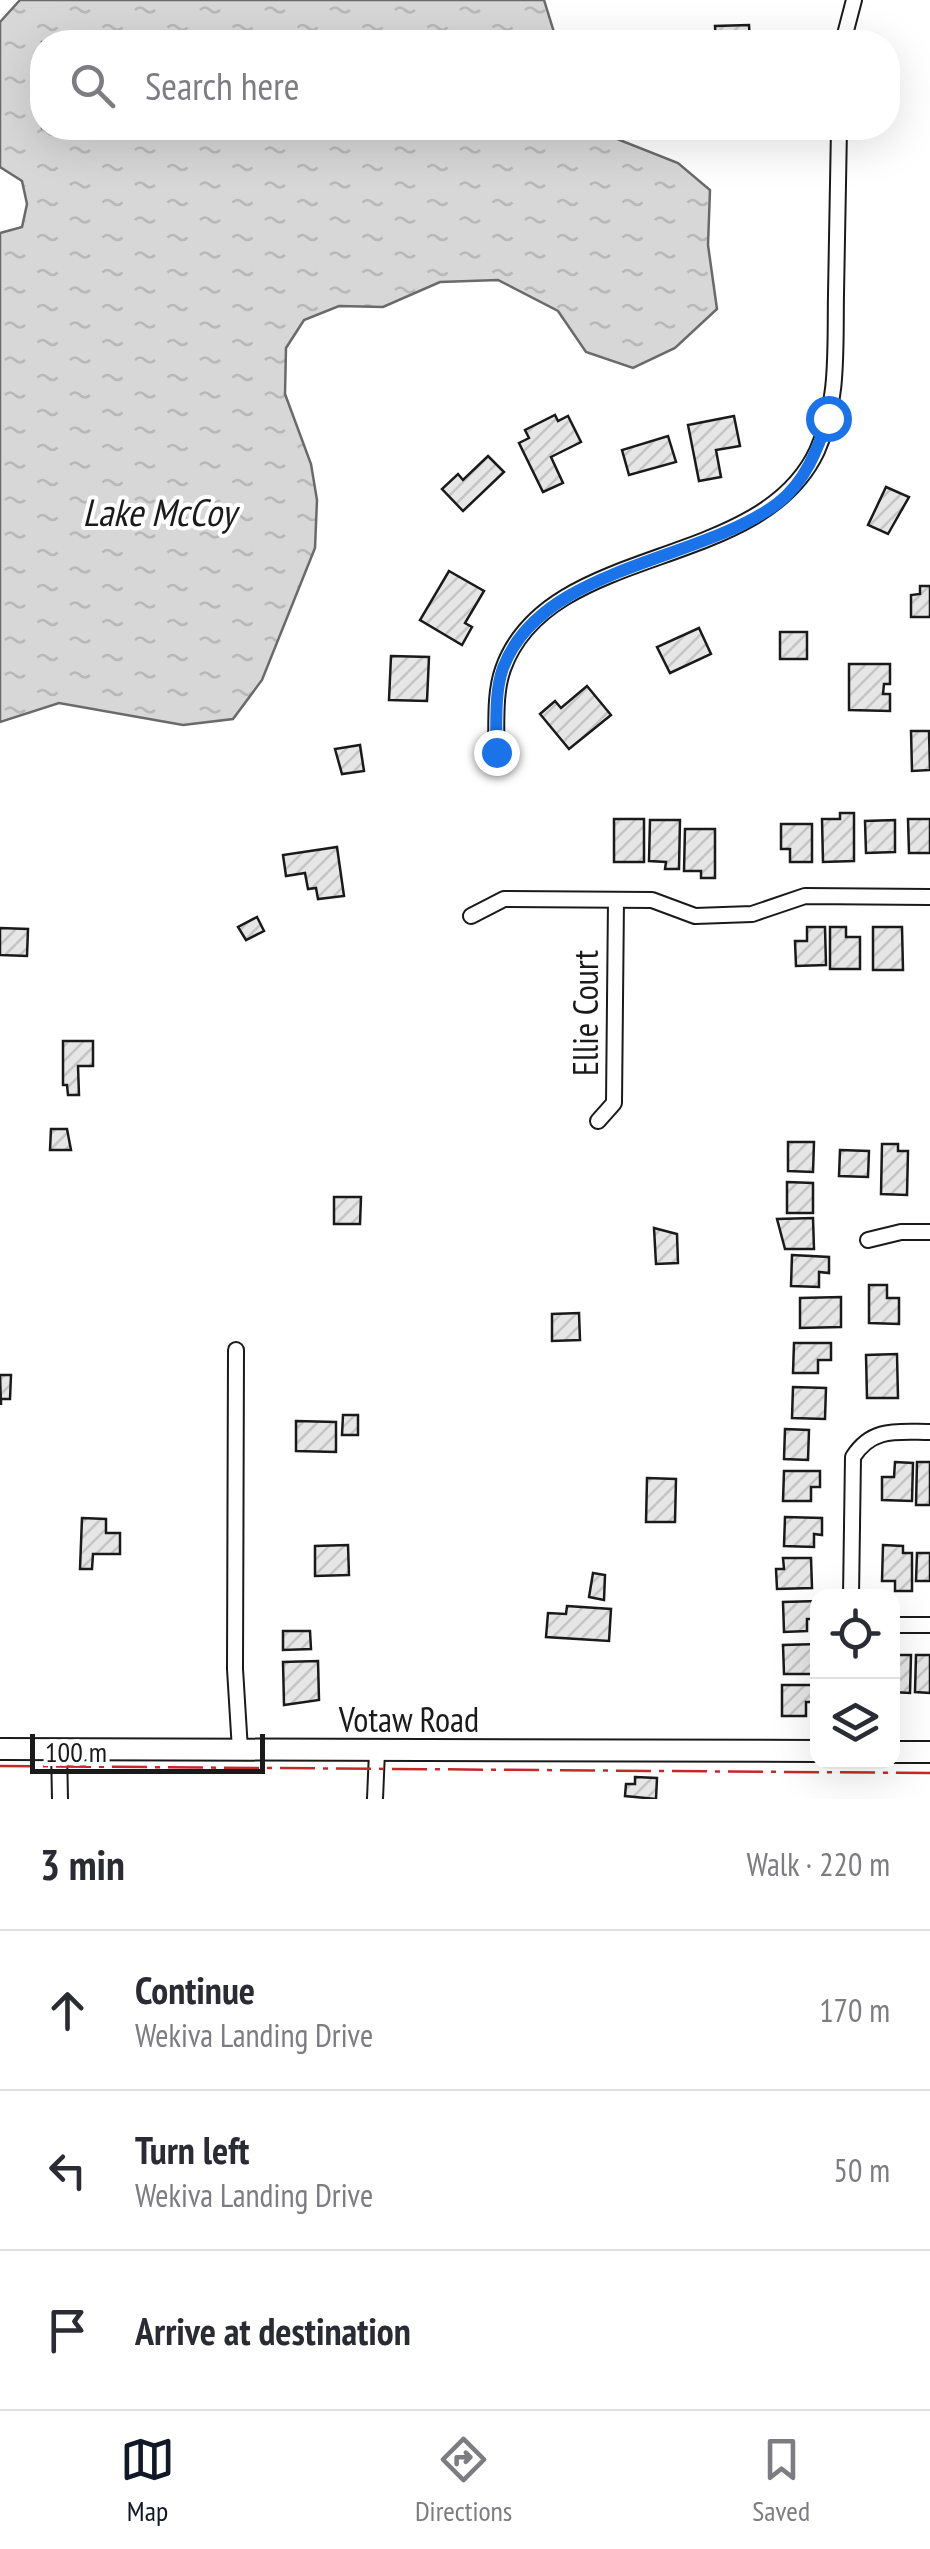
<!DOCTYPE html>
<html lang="en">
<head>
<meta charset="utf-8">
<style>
  body { margin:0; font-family:"PT Sans Narrow",sans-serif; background:#f2f2f3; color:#2b2b33 }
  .controls { position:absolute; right:30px; bottom:30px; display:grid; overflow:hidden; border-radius:20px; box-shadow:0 10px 40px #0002 }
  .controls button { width:90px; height:90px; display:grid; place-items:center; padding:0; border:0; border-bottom:2px solid #e1e1e2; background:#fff; color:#2b2b33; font:50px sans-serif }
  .scale { position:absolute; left:30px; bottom:25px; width:235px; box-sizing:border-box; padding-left:10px; border:5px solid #1a1a1a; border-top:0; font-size:28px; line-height:35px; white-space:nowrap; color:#1a1a1a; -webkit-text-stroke:8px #fff; paint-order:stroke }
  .stop { position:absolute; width:30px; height:30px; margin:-22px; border:8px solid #1a73e8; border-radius:50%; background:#fff }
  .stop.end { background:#1a73e8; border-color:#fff; box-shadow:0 2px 10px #0008 }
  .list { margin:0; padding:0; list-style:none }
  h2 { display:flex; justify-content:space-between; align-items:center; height:130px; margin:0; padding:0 40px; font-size:42px }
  h2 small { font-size:32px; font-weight:400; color:#7c7c81 }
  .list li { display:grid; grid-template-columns:65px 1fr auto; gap:30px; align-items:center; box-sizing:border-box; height:160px; padding:0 40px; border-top:2px solid #e1e1e2 }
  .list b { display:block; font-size:38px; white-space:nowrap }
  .list p { margin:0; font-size:32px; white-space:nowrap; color:#7c7c81 }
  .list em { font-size:32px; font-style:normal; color:#7c7c81 }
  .icon { flex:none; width:55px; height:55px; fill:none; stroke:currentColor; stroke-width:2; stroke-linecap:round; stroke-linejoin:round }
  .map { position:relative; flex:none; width:930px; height:1799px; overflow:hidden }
  .search { position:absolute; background:#fff; box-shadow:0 10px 40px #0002; left:30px; right:30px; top:30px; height:110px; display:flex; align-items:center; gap:25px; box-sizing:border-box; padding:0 35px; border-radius:40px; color:#7c7c81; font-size:38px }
  .sheet { height:610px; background:#fff }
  nav { display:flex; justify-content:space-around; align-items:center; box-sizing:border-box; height:140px; border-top:2px solid #e1e1e2; background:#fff; font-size:28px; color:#7c7c81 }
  nav a { display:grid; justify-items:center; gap:5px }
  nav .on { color:#111827 }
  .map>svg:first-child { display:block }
  .water { fill:url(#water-ripples); stroke:#6a6a6a; stroke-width:2.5 }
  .building { fill:url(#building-hatch); stroke:#1a1a1a; stroke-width:2.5 }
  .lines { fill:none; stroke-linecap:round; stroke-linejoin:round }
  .street-casing { stroke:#1a1a1a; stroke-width:18 }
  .secondary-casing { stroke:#1a1a1a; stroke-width:24 }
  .street { stroke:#fff; stroke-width:14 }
  .secondary { stroke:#fff; stroke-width:20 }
  .power { stroke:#c62828; stroke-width:2.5; stroke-dasharray:35 8 5 8; stroke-linecap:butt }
  .route { stroke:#1a73e8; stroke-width:12 }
  .labels { text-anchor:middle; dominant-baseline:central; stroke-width:8; stroke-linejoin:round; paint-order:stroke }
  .street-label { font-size:35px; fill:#1a1a1a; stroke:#fff }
  .water-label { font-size:38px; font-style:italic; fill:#1a1a1a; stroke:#fff }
</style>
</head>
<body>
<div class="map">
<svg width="930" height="1799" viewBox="0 0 930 1799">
  <defs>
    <pattern id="water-ripples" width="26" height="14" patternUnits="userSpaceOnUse" patternTransform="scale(2.5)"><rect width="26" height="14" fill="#d7d7d7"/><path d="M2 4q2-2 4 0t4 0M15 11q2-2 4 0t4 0" fill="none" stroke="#b8b8b8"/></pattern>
    <pattern id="building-hatch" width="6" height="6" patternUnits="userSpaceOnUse" patternTransform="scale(2.5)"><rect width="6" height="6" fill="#e6e6e6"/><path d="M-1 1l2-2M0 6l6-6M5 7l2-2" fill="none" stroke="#c5c5c5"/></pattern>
  </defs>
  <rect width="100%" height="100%" fill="#fff"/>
  <path class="water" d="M 20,0 L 544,0 L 557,42 L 42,42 L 42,128 L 608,128 L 617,139 L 678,163 L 710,190 L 708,245 L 717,309 L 675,348 L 633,368 L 586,352 L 558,311 L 498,280 L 440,282 L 383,307 L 339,306 L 304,320 L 286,348 L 285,394 L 311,464 L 317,500 L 315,548 L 262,680 L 233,719 L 183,725 L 59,703 L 0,722 L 0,233 L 22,227 L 27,204 L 22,181 L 0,167 L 0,22 Z"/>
  <g class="building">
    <path d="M 749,25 L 750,42 L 716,42 L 715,26 Z"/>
    <path d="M 555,415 L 558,421 L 568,416 L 581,442 L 551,457 L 563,483 L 543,492 L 519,443 L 529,438 L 525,430 Z"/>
    <path d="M 734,416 L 740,446 L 716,450 L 721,477 L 699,481 L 688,425 Z"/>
    <path d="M 668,436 L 676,462 L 629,475 L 622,450 Z"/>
    <path d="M 488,456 L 504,472 L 463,511 L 442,489 L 458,474 L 463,480 Z"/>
    <path d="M 886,487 L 909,497 L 888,534 L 868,525 Z"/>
    <path d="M 449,571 L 484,591 L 465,623 L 472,627 L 462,645 L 420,620 Z"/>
    <path d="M 920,586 L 930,586 L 930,617 L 911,617 L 911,595 L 920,594 Z"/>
    <path d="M 699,628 L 711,654 L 670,673 L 657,647 Z"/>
    <rect x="780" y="632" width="27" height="27"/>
    <path d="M 391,656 L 429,657 L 427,701 L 389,700 Z"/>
    <path d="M 849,664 L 890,664 L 890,684 L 884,684 L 883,694 L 890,694 L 890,711 L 849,710 Z"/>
    <path d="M 587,686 L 611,715 L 569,749 L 540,714 L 555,701 L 561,708 Z"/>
    <path d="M 911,731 L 929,731 L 930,770 L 912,771 Z"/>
    <path d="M 360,745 L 364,771 L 342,774 L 335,749 Z"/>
    <path d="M 840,813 L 854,813 L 854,861 L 823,862 L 822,819 L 840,819 Z"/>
    <rect x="614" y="819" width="30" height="43"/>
    <path d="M 908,819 L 930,819 L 930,853 L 909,853 Z"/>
    <path d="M 650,820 L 680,820 L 679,869 L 665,869 L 666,862 L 649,861 Z"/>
    <path d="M 895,820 L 895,852 L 866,853 L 865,821 Z"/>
    <path d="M 781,824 L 812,824 L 812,862 L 790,862 L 790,849 L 781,849 Z"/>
    <path d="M 685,829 L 715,829 L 715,878 L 701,878 L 701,871 L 684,871 Z"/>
    <path d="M 337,847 L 344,896 L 318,899 L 316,888 L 308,889 L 305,873 L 286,876 L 283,855 Z"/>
    <path d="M 257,917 L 264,931 L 246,940 L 238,927 Z"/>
    <path d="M 807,927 L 825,927 L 826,965 L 796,966 L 795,941 L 807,941 Z"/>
    <path d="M 830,927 L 846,927 L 846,937 L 860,937 L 860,969 L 830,969 Z"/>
    <path d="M 873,927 L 902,927 L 903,970 L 873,970 Z"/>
    <path d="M 0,928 L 28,929 L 27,956 L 0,955 Z"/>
    <path d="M 63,1041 L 93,1041 L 93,1066 L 78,1066 L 79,1095 L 68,1095 L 67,1085 L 63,1085 Z"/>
    <path d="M 51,1129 L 67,1129 L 71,1150 L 50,1150 Z"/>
    <path d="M 788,1142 L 814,1142 L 813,1172 L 788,1171 Z"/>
    <path d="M 882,1144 L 898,1144 L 898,1151 L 908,1151 L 907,1195 L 881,1194 Z"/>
    <path d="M 840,1150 L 869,1151 L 868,1177 L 839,1176 Z"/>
    <path d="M 787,1182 L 813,1183 L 813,1213 L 787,1213 Z"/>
    <path d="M 334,1197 L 361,1197 L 360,1224 L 334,1224 Z"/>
    <path d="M 813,1218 L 814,1249 L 785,1249 L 777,1219 Z"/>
    <path d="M 654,1228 L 677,1234 L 678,1263 L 656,1264 Z"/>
    <path d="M 792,1255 L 829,1257 L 829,1273 L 819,1272 L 819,1287 L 791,1286 Z"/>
    <path d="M 869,1285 L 887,1285 L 887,1298 L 899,1298 L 899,1324 L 869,1323 Z"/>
    <path d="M 841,1297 L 841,1327 L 800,1328 L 800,1298 Z"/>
    <path d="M 579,1313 L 580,1340 L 552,1341 L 552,1314 Z"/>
    <path d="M 794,1343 L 831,1343 L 831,1360 L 818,1360 L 818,1373 L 793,1373 Z"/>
    <path d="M 897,1354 L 898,1398 L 867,1398 L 866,1355 Z"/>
    <path d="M 0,1375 L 11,1375 L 10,1399 L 1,1399 L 1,1405 Z"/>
    <path d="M 793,1387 L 826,1388 L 825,1419 L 792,1418 Z"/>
    <path d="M 343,1415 L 358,1415 L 358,1435 L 342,1435 Z"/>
    <path d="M 296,1421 L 336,1422 L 336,1452 L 296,1451 Z"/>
    <path d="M 785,1429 L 809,1430 L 808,1460 L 784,1459 Z"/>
    <path d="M 895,1462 L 913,1463 L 912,1501 L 882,1500 L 882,1477 L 894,1477 Z"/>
    <path d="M 917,1462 L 930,1462 L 930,1505 L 916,1505 Z"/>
    <path d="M 784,1471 L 820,1471 L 820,1487 L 811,1487 L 811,1501 L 783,1501 Z"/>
    <path d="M 647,1478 L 676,1479 L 675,1522 L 646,1522 Z"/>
    <path d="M 785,1517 L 822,1518 L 822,1535 L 814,1534 L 814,1547 L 784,1546 Z"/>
    <path d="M 82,1518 L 106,1519 L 106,1533 L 120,1533 L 120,1554 L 93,1554 L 92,1569 L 80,1569 Z"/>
    <path d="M 348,1545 L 349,1575 L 315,1576 L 315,1546 Z"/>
    <path d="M 883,1545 L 903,1546 L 903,1553 L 912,1553 L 912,1591 L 895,1591 L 895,1581 L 882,1581 Z"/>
    <path d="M 917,1553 L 930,1553 L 930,1581 L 916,1581 Z"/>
    <path d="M 783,1558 L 811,1558 L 812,1588 L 777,1589 L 776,1569 L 784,1569 Z"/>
    <path d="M 593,1573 L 605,1575 L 604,1600 L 589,1597 Z"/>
    <path d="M 818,1601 L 818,1619 L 807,1619 L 807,1631 L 784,1632 L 783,1602 Z"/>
    <path d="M 567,1606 L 611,1609 L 609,1641 L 546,1637 L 548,1613 L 566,1614 Z"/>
    <path d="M 283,1631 L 310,1631 L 311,1649 L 283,1650 Z"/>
    <path d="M 818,1644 L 812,1674 L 784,1674 L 783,1645 Z"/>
    <path d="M 893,1655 L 911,1655 L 910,1693 L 892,1692 Z"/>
    <path d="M 916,1655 L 930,1655 L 930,1693 L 915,1692 Z"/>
    <path d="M 318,1661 L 319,1700 L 284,1705 L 283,1662 Z"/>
    <path d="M 782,1685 L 818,1685 L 818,1702 L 806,1702 L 806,1716 L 782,1716 Z"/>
    <path d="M 635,1777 L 657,1778 L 656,1799 L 625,1796 L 626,1784 L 635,1784 Z"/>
  </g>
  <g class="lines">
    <defs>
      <g id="street">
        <path d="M 843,42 L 854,0"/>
        <path d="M 496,752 C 497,726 494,694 503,669 C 548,542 760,573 817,451 C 839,403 835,346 836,294 C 837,239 838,183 839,128"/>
        <path d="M 471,916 L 504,899 L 652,900 L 695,916 L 752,914 L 805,896 L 930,897"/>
        <path d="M 598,1121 L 614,1103 L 616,900"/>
        <path d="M 868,1240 L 901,1232 L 930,1232"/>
        <path d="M 236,1350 L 235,1669 L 240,1750"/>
        <path d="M 851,1596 L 853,1457 C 872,1427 897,1432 930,1432"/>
        <path d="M 892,1625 L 930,1625"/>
        <path d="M 59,1749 L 60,1799"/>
        <path d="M 375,1799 L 377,1751"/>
      </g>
      <g id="secondary">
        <path d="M 0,1749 L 818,1751"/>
        <path d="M 892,1752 L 930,1752"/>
      </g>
    </defs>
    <use href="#street" class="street-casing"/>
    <use href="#secondary" class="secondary-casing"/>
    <use href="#street" class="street"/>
    <use href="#secondary" class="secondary"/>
    <path class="power" d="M 0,1766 L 930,1773"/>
  </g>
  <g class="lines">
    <path class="route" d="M 496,752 C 497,726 494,693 503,668 C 541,566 700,562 778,503 C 805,482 818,449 828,418"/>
  </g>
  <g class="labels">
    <g class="street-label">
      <text transform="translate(585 1013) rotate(-90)">Ellie Court</text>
      <text x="409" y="1719">Votaw Road</text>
    </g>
    <g class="water-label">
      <text x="159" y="511">Lake McCoy</text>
    </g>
  </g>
</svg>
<div class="controls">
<button><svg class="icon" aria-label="locate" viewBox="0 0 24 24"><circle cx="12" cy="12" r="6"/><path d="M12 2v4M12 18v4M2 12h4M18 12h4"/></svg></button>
<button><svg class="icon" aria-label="layers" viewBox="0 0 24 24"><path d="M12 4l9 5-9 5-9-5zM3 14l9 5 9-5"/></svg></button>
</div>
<div class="scale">100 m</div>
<div class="stop" style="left:828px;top:418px"></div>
<div class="stop end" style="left:496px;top:752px"></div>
<div class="search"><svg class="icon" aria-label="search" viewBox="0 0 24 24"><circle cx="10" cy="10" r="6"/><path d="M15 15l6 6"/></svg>Search here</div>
</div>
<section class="sheet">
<h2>3 min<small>Walk · 220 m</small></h2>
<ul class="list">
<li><svg class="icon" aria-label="ahead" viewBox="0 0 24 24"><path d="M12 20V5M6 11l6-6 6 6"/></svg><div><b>Continue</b><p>Wekiva Landing Drive</p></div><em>170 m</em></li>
<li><svg class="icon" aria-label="left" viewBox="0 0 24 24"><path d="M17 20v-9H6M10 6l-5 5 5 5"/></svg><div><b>Turn left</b><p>Wekiva Landing Drive</p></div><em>50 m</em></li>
<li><svg class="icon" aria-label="arrive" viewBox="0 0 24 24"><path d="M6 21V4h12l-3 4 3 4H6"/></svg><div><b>Arrive at destination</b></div></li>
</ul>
</section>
<nav>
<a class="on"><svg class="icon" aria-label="map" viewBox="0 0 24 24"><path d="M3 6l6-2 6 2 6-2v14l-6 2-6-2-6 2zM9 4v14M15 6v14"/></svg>Map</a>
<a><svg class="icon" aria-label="directions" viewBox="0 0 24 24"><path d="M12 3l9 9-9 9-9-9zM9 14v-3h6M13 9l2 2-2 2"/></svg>Directions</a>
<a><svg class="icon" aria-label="saved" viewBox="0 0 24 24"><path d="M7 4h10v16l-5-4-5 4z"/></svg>Saved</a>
</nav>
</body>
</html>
